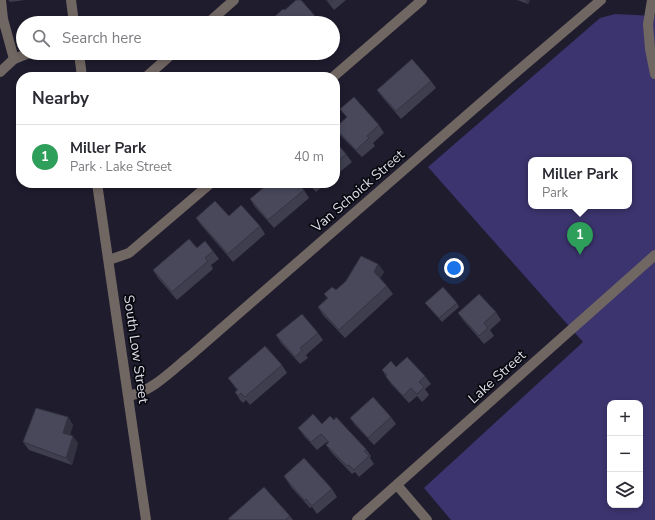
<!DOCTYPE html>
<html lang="en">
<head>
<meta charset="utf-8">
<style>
  body { margin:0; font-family:"Nunito Sans",sans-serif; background:#f7f7f7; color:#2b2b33 }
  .controls { position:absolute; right:12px; bottom:12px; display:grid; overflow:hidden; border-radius:8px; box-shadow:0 2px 6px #0003 }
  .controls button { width:36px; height:36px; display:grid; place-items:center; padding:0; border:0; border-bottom:1px solid #e1e1e2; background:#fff; color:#2b2b33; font:20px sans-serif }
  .you { position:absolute; left:454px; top:268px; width:14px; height:14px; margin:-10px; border:3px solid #fff; border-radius:50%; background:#1a73e8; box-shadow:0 0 0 6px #1a73e833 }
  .badge { display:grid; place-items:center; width:26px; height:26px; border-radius:50%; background:#836152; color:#fff; font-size:13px; font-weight:700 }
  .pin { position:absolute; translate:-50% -33px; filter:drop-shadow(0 1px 2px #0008) }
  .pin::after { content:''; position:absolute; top:21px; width:14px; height:12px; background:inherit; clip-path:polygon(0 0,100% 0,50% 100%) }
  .popup { position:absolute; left:528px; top:157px; width:104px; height:52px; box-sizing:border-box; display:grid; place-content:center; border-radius:8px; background:#fff; filter:drop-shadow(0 1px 3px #0005); font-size:13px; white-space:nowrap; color:#7c7c81 }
  .popup b { font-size:15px; color:#2b2b33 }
  .popup::after { content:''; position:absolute; left:50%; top:100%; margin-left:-8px; border:8px solid transparent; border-top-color:#fff }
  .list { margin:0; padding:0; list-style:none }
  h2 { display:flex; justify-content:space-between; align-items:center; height:52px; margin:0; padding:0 16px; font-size:17px }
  h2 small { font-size:13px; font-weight:400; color:#7c7c81 }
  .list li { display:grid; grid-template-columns:26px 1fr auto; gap:12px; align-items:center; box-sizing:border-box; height:64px; padding:0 16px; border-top:1px solid #e1e1e2 }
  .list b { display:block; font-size:15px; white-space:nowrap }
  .list p { margin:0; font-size:13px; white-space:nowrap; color:#7c7c81 }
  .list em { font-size:13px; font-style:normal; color:#7c7c81 }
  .icon { flex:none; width:22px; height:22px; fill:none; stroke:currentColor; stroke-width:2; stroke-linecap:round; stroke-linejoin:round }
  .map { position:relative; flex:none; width:655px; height:520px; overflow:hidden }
  .search { position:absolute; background:#fff; box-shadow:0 2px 6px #0003; left:16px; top:16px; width:324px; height:44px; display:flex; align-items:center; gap:10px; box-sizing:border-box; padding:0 14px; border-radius:22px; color:#7c7c81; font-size:15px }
  .panel { position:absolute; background:#fff; box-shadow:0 2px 6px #0003; left:16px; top:72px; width:324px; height:116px; border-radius:16px }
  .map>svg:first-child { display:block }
  .green { fill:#3c346e; fill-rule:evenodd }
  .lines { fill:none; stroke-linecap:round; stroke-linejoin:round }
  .minor { stroke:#706662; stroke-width:10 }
  .wall { fill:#3f3e4e }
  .shaded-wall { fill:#333240 }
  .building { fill:#49485b; stroke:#333240 }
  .labels { text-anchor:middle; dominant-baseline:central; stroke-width:3.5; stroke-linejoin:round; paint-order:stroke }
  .street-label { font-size:14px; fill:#dfdeea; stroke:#08080f }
</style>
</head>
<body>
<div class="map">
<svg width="655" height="520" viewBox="0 0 655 520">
  <rect width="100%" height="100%" fill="#1e1c2d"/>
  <path class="green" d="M 615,14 L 655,16 L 655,520 L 451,520 L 424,488 L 583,342 L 428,167 L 600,18 ZM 531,160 L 629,160 L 629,206 L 531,206 ZM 610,403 L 640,403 L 640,505 L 610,505 Z"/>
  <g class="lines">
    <g class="minor">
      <path d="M 1,0 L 3,19 L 14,59"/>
      <path d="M 71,0 L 74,23"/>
      <path d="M 652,0 L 648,24 L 650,49 L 655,74"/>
      <path d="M 208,23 L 234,0"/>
      <path d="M 79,53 L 82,77"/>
      <path d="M 0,72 L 14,59 L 29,53"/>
      <path d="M 146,77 L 173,53"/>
      <path d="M 333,77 L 422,0"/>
      <path d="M 97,183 L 146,520"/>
      <path d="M 109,260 L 129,253 L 211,183"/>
      <path d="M 129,396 C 154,390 171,371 191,355 L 506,81 L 601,0"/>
      <path d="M 397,485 L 427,520"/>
      <path d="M 357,520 L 655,255"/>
    </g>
  </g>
  <g class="wall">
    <path d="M 8,0 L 25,0 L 10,2 Z"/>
    <path d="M 326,0 L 346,0 L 334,10 Z"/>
    <path d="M 517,0 L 530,0 L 528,4 Z"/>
    <path d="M 285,10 L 315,16 L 320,23 L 274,23 L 272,19 Z"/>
    <path d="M 431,81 L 436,88 L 401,119 L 383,98 L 377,90 Z"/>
    <path d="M 340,109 L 379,125 L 384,133 L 373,143 L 375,146 L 362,157 L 341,136 L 335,128 L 347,118 Z"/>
    <path d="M 335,141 L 346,154 L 352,162 L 335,176 Z"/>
    <path d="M 308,183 L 327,183 L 316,192 Z"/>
    <path d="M 304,190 L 309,198 L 274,228 L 255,207 L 250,199 Z"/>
    <path d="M 229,216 L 260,226 L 265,234 L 233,262 L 201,225 L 196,218 Z"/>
    <path d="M 213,251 L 219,259 L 211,265 L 213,269 L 177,300 L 158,278 L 153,270 Z"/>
    <path d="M 378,264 L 384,272 L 380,278 L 387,286 L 393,294 L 345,338 L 323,315 L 318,307 L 327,298 L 324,294 L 336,290 Z"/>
    <path d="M 425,303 L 457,303 L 459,307 L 442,322 Z"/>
    <path d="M 496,312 L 501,320 L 490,330 L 494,336 L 484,344 L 463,320 L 458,313 Z"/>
    <path d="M 318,333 L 323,340 L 306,355 L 308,358 L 300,364 L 281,343 L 276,335 Z"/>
    <path d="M 282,365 L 287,373 L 250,405 L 246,400 L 243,403 L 240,400 L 235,392 L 237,390 L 228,378 Z"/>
    <path d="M 396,367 L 425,376 L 431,384 L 425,389 L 429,395 L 422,402 L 417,396 L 409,403 L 391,384 L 382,370 Z"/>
    <path d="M 68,417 L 73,425 L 70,435 L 78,443 L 72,465 L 29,450 L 23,442 Z"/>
    <path d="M 391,417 L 396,424 L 374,445 L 355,425 L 350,418 Z"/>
    <path d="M 334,420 L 366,449 L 371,456 L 370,458 L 374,464 L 359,477 L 355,472 L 352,474 L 331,452 L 326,445 L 328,443 L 327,442 L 317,450 L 304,436 L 298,428 L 322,424 Z"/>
    <path d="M 286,479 L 332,489 L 337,497 L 317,514 L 312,507 L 310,508 L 291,487 Z"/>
    <path d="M 290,516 L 293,520 L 229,520 Z"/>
  </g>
  <g class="shaded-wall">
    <path d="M 525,0 L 530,0 L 528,4 Z"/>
    <path d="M 378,264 L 384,272 L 380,279 L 374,272 Z"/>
    <path d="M 68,417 L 73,425 L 68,440 L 63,433 Z"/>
    <path d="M 73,436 L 78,443 L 72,465 L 66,458 Z"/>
  </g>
  <g class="building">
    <path d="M 296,0 L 301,0 L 315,16 L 306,23 L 275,23 L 272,19 L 283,9 L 285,10 Z"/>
    <path d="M 327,0 L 332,0 L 329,3 Z"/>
    <path d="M 412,59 L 431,81 L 396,111 L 377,90 Z"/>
    <path d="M 354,97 L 379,125 L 367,136 L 369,138 L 356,150 L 335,128 L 347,117 L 340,109 Z"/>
    <path d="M 335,141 L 346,154 L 335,164 Z"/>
    <path d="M 269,183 L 298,183 L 304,190 L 268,220 L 250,199 Z"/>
    <path d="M 215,201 L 229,216 L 241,205 L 260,226 L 228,254 L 196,218 Z"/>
    <path d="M 189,239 L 197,248 L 205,241 L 213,251 L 205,258 L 208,261 L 172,292 L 153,270 Z"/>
    <path d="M 361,256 L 378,264 L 374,272 L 387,286 L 339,330 L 318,307 L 328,298 L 324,294 L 332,287 L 336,290 L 346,281 Z"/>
    <path d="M 443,287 L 457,303 L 439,318 L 425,303 Z"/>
    <path d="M 479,294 L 496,312 L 484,323 L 488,328 L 479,336 L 458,313 Z"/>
    <path d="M 302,314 L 318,333 L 300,348 L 302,350 L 295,357 L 276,335 Z"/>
    <path d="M 265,346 L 282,365 L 245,397 L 241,393 L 238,396 L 235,392 L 238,390 L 228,378 Z"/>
    <path d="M 407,357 L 425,376 L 419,382 L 424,387 L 417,394 L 411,388 L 403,396 L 386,377 L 387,375 L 382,370 L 391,361 L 396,367 Z"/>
    <path d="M 373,397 L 391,417 L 368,438 L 350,418 Z"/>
    <path d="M 36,408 L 68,417 L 63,433 L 73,436 L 66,458 L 23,442 Z"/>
    <path d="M 313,414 L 322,424 L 330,416 L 334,420 L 336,417 L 366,449 L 364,451 L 369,456 L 354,470 L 349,465 L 347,466 L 326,445 L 329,442 L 321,434 L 311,442 L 298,428 Z"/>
    <path d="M 304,458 L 332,489 L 312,506 L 306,499 L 305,501 L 286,479 L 284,476 Z"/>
    <path d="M 264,487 L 290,516 L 285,520 L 230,520 L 228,519 Z"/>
  </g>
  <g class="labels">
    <g class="street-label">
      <text transform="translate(358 191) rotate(-41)">Van Schoick Street</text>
      <text transform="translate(136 349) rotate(82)">South Low Street</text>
      <text transform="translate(497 377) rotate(-42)">Lake Street</text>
    </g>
  </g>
</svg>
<div class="controls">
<button>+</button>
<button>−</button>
<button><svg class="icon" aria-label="layers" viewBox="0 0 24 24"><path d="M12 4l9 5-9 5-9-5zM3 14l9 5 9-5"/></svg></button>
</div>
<div class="you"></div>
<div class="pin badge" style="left:580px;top:255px;background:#2e9e5b">1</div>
<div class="popup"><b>Miller Park</b>Park</div>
<div class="search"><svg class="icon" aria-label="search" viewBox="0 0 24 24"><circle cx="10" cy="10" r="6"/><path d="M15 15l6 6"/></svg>Search here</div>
<section class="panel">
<h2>Nearby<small></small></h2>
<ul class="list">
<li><span class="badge" style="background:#2e9e5b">1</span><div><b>Miller Park</b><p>Park · Lake Street</p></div><em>40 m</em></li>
</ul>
</section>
</div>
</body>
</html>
